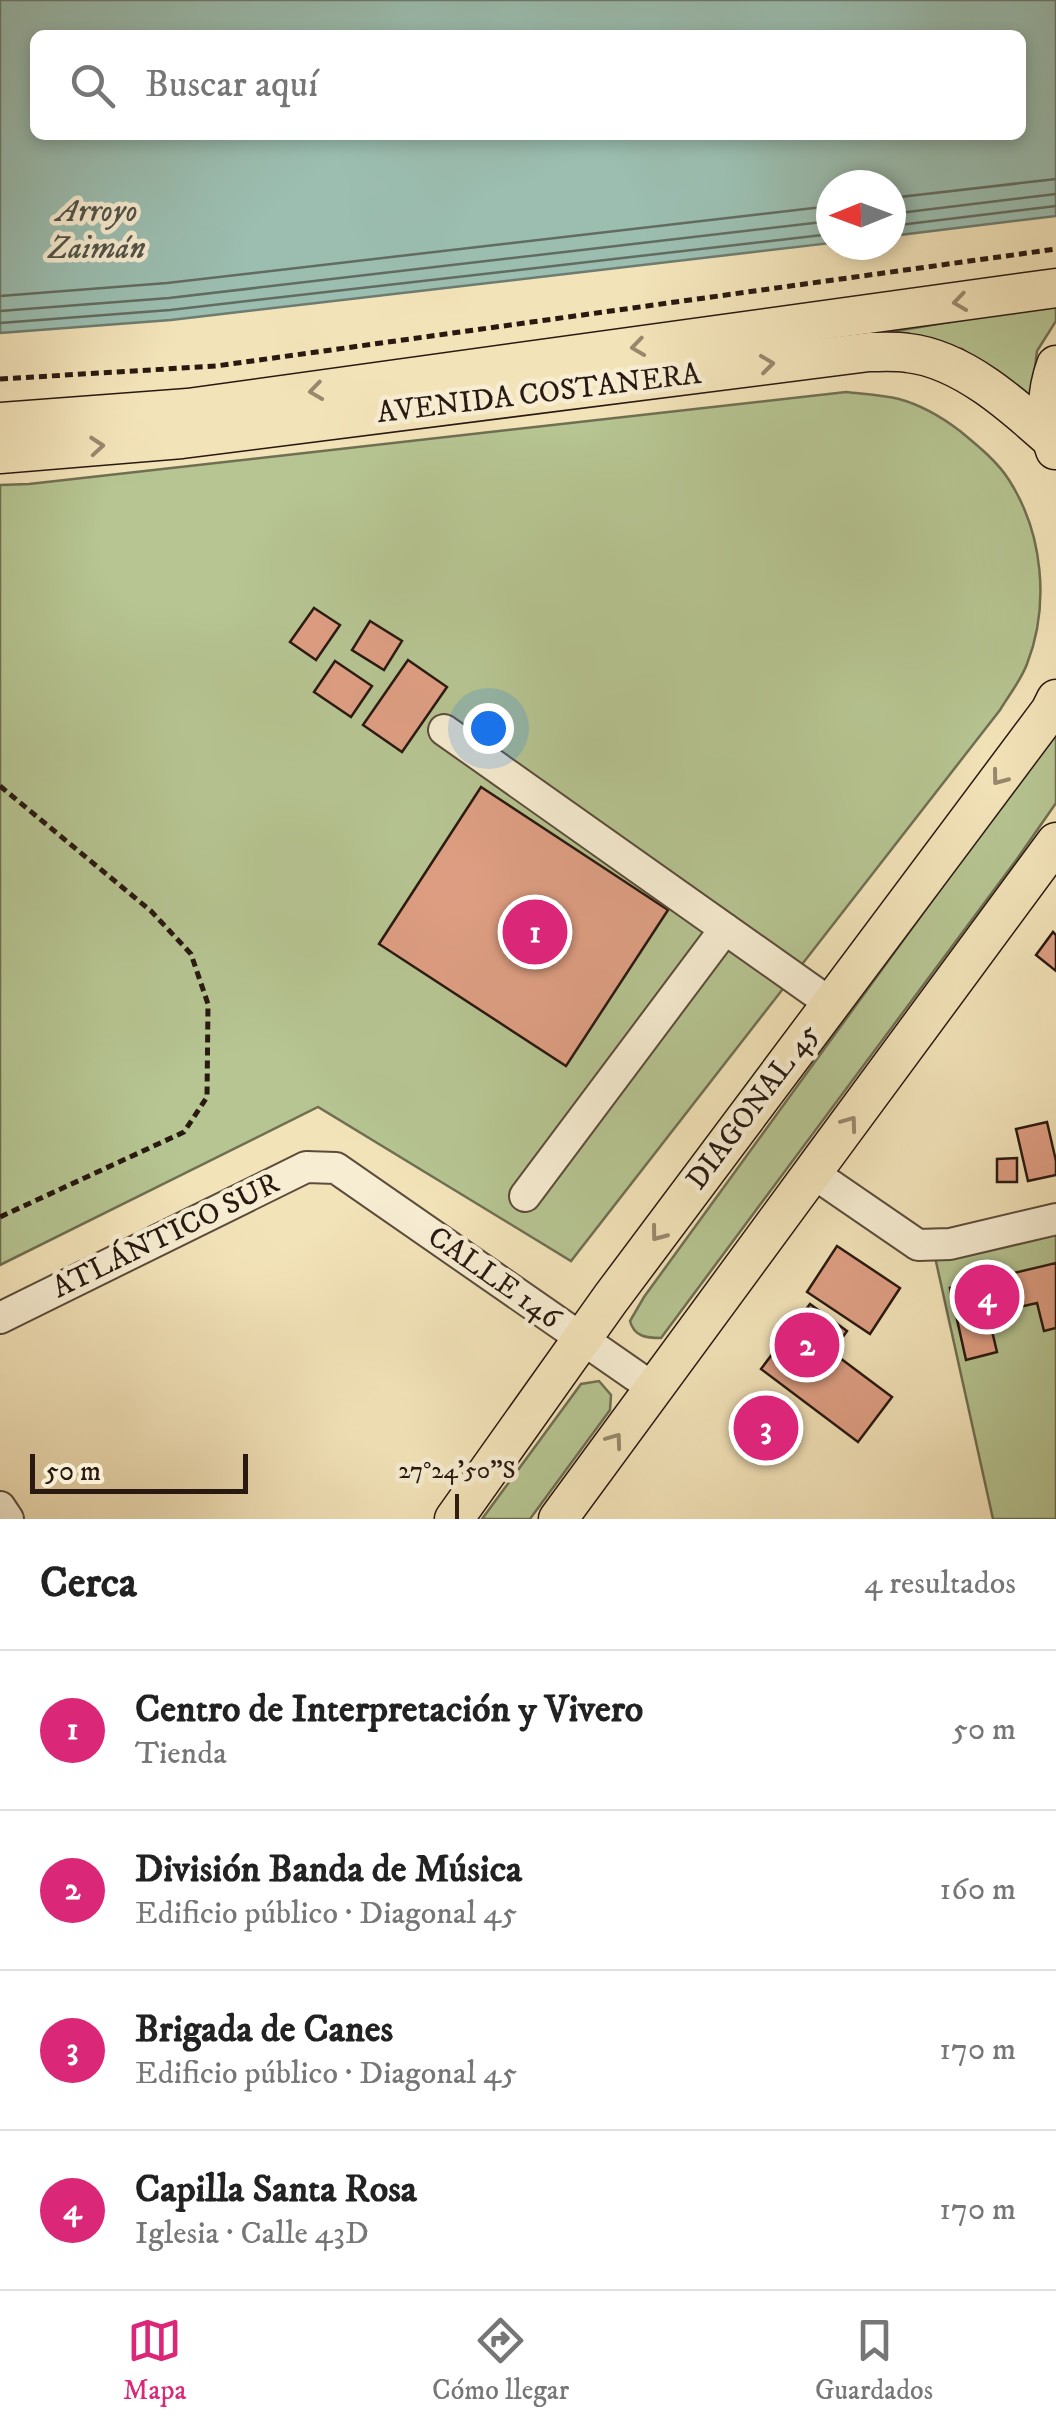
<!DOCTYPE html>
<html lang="es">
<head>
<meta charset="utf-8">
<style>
  body { margin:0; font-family:"IM FELL DW Pica",serif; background:#f2f2f2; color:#222 }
  .compass { position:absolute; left:816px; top:170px; width:90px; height:90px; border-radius:50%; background:#fff; box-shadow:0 5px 15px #0003; rotate:269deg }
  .scale { position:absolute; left:30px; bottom:25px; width:218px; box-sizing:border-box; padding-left:10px; border:5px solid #291911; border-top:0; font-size:28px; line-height:35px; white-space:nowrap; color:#291911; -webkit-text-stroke:8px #f7edd2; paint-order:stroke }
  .you { position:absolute; left:488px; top:728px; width:35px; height:35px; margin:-25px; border:8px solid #fff; border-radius:50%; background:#1a73e8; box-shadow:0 0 0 15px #1a73e833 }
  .badge { display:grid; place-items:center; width:65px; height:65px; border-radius:50%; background:#db2777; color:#fff; font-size:32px; font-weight:700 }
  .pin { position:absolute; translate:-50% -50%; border:5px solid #fff; box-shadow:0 2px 10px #0006 }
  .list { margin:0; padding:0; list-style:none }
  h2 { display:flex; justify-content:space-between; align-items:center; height:130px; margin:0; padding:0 40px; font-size:42px }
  h2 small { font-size:32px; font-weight:400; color:#767676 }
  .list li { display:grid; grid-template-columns:65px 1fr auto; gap:30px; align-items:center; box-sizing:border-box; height:160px; padding:0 40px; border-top:2px solid #e0e0e0 }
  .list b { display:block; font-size:38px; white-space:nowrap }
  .list p { margin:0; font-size:32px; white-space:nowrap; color:#767676 }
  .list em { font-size:32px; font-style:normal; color:#767676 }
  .icon { flex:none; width:55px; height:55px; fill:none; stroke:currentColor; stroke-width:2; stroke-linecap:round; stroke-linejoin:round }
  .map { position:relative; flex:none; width:1056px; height:1519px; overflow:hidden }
  .search { position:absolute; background:#fff; box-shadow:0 5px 15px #0003; left:30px; right:30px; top:30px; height:110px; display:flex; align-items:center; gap:25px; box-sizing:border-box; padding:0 35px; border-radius:15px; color:#767676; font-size:38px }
  .sheet { height:770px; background:#fff }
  nav { display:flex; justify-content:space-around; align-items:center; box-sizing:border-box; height:140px; border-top:2px solid #e0e0e0; background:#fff; font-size:28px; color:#767676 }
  nav a { display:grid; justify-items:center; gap:5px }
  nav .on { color:#db2777 }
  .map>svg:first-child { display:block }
  .green { fill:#b6c592; stroke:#706f52; stroke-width:2.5 }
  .water { fill:#9bbeb1; stroke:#6d7c71; stroke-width:2.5; fill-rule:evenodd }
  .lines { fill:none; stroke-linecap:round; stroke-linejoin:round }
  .shore { stroke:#626c61; stroke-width:2.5 }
  .building { fill:#df9f84; stroke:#291911; stroke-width:2.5 }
  .minor-casing { stroke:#5c4c3b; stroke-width:34 }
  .major-casing { stroke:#291911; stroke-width:41 }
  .path { stroke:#291911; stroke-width:5; stroke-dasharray:8 5; stroke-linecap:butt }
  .minor { stroke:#f7edd2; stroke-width:30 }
  .major { stroke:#f3e3b9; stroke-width:38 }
  .oneway { stroke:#98886d }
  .ticks { fill:none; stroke:#291911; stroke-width:4 }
  .labels { text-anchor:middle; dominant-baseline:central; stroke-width:9; stroke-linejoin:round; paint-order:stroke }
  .street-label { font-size:30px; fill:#291911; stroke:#f7edd2 }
  .water-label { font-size:32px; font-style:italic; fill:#515349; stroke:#f7edd2 }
  .ticks-label { font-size:25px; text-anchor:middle; fill:#291911; stroke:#f7edd2; stroke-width:9; stroke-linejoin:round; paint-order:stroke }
</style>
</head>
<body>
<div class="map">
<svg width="1056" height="1519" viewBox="0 0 1056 1519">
  <rect width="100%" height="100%" fill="#f3e3b9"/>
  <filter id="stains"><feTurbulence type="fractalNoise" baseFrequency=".002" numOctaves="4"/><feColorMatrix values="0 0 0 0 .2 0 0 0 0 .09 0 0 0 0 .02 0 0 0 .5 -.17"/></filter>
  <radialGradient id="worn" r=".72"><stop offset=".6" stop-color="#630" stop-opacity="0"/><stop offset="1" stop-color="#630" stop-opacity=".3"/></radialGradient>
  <g class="green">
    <path d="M 1056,304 L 1056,321 L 1037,351 L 1031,400 L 962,349 L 867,336 Z"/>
    <path d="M 846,392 C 863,394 883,395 899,399 C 921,405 943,418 960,431 C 977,445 997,461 1009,480 C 1043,533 1050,605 1027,664 C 1021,680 1009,695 1000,710 L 571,1261 L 318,1107 L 0,1265 L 0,485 L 29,484 Z"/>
    <path d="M 1056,730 L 1056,803 L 1017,859 L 661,1338 C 647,1338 634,1337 630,1321 L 644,1297 Z"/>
    <path d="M 1056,1218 L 1056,1519 L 993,1519 L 933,1248 Z"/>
    <path d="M 599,1381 L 611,1395 L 610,1410 L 530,1519 L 482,1519 L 581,1384 Z"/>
  </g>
  <path class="water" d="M 0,0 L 1056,0 L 1056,216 L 891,236 L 891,185 L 831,185 L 831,243 L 171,320 L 0,333 ZM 35,35 L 1021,35 L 1021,135 L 35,135 Z"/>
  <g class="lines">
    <g class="shore">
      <path d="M 891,198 L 1056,179"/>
      <path d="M 891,214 L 1056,194"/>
      <path d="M 891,226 L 1056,206"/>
      <path d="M 0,296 L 167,283 L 831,206"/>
      <path d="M 0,311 L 169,298 L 831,221"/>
      <path d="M 0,323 L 170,310 L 831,234"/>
    </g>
  </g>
  <g class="building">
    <path d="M 314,608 L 340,625 L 316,660 L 290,642 Z"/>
    <path d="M 370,621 L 402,641 L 384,670 L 352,650 Z"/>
    <path d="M 408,660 L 447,687 L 402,752 L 363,725 Z"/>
    <path d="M 335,661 L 372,686 L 351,717 L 314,692 Z"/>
    <path d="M 481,787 L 668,910 L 566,1066 L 379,944 Z"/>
    <path d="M 1053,932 L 1056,935 L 1056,971 L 1036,955 Z"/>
    <path d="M 1047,1122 L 1056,1161 L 1056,1175 L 1028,1181 L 1016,1129 Z"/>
    <path d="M 1017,1158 L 1017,1182 L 997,1182 L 997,1159 Z"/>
    <path d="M 837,1246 L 900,1288 L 870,1334 L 807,1292 Z"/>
    <path d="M 1056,1263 L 1056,1328 L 1044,1331 L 1037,1303 L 988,1314 L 997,1352 L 966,1360 L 950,1288 Z"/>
    <path d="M 810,1304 L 847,1331 L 832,1352 L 892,1397 L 858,1442 L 761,1369 Z"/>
  </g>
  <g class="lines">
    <defs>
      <g id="minor">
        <path d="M 444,730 L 830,1003"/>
        <path d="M 813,1173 L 918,1245 L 950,1244 L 1056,1219"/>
        <path d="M 525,1196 L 725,929"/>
        <path d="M 0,1318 L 306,1167 L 336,1168 L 653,1388"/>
        <path d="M 0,1507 L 8,1519"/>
      </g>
      <g id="major">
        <path d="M 0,422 L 188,408 L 1056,288"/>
        <path d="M 1055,450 C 1045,423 1046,392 1056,365"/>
        <path d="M 0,454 L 182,439 L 869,352 C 881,352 895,351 908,353 C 962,359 1013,405 1052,440"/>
        <path d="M 454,1519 L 611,1298 L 1050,711 L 1056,699"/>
        <path d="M 558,1519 C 723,1292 890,1068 1056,842"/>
      </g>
    </defs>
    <use href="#minor" class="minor-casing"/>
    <use href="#major" class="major-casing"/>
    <g class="path">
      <path d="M 0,379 L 216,366 L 1056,249"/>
      <path d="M 0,786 L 151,911 L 191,954 L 208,1004 L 207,1097 L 184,1132 L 0,1217"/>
    </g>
    <use href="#minor" class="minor"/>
    <use href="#major" class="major"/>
  </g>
  <defs><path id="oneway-chevron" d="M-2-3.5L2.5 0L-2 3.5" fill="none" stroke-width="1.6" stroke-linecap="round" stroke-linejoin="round" transform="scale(2.5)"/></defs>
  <g class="oneway">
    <use href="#oneway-chevron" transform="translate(960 302) rotate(172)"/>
    <use href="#oneway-chevron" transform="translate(638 347) rotate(172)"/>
    <use href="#oneway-chevron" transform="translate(767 364) rotate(-7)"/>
    <use href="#oneway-chevron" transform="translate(316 391) rotate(172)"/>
    <use href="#oneway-chevron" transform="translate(97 446) rotate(-5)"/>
    <use href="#oneway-chevron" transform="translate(999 778) rotate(127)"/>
    <use href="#oneway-chevron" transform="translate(850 1123) rotate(-54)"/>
    <use href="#oneway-chevron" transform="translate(658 1234) rotate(127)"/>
    <use href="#oneway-chevron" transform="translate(615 1440) rotate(-54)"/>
  </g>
  <path class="ticks" d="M 457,1494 L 457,1519"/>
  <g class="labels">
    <g class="street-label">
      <text transform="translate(539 394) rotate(-7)">AVENIDA COSTANERA</text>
      <text transform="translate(753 1107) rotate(-53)">DIAGONAL 45</text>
      <text transform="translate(166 1236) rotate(-26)">ATLÁNTICO SUR</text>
      <text transform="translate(494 1278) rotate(35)">CALLE 146</text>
    </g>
    <g class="water-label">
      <text x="97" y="212">Arroyo<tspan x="97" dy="37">Zaimán</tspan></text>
    </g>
  </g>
  <g class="ticks-label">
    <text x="457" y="1478">27°24'50"S</text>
  </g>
  <rect width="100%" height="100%" filter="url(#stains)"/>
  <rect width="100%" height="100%" fill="url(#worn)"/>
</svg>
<svg class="compass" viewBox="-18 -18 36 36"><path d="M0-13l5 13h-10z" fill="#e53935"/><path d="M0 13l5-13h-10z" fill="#767676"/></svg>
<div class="scale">50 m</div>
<div class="you"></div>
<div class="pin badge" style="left:535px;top:932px">1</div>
<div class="pin badge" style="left:807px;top:1345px">2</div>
<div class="pin badge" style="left:766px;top:1428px">3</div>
<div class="pin badge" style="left:987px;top:1297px">4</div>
<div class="search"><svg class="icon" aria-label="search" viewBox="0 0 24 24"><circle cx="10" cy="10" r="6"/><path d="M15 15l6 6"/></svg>Buscar aquí</div>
</div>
<section class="sheet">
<h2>Cerca<small>4 resultados</small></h2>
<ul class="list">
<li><span class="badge">1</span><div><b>Centro de Interpretación y Vivero</b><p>Tienda</p></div><em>50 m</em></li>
<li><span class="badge">2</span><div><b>División Banda de Música</b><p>Edificio público · Diagonal 45</p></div><em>160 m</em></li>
<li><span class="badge">3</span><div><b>Brigada de Canes</b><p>Edificio público · Diagonal 45</p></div><em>170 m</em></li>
<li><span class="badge">4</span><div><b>Capilla Santa Rosa</b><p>Iglesia · Calle 43D</p></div><em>170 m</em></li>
</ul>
</section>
<nav>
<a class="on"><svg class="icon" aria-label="map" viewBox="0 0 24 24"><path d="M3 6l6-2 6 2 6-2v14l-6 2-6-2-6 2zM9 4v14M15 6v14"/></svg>Mapa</a>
<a><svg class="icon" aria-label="directions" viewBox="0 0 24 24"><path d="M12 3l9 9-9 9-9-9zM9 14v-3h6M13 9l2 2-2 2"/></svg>Cómo llegar</a>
<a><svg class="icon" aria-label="saved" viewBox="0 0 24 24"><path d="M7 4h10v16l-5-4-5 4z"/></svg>Guardados</a>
</nav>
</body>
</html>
